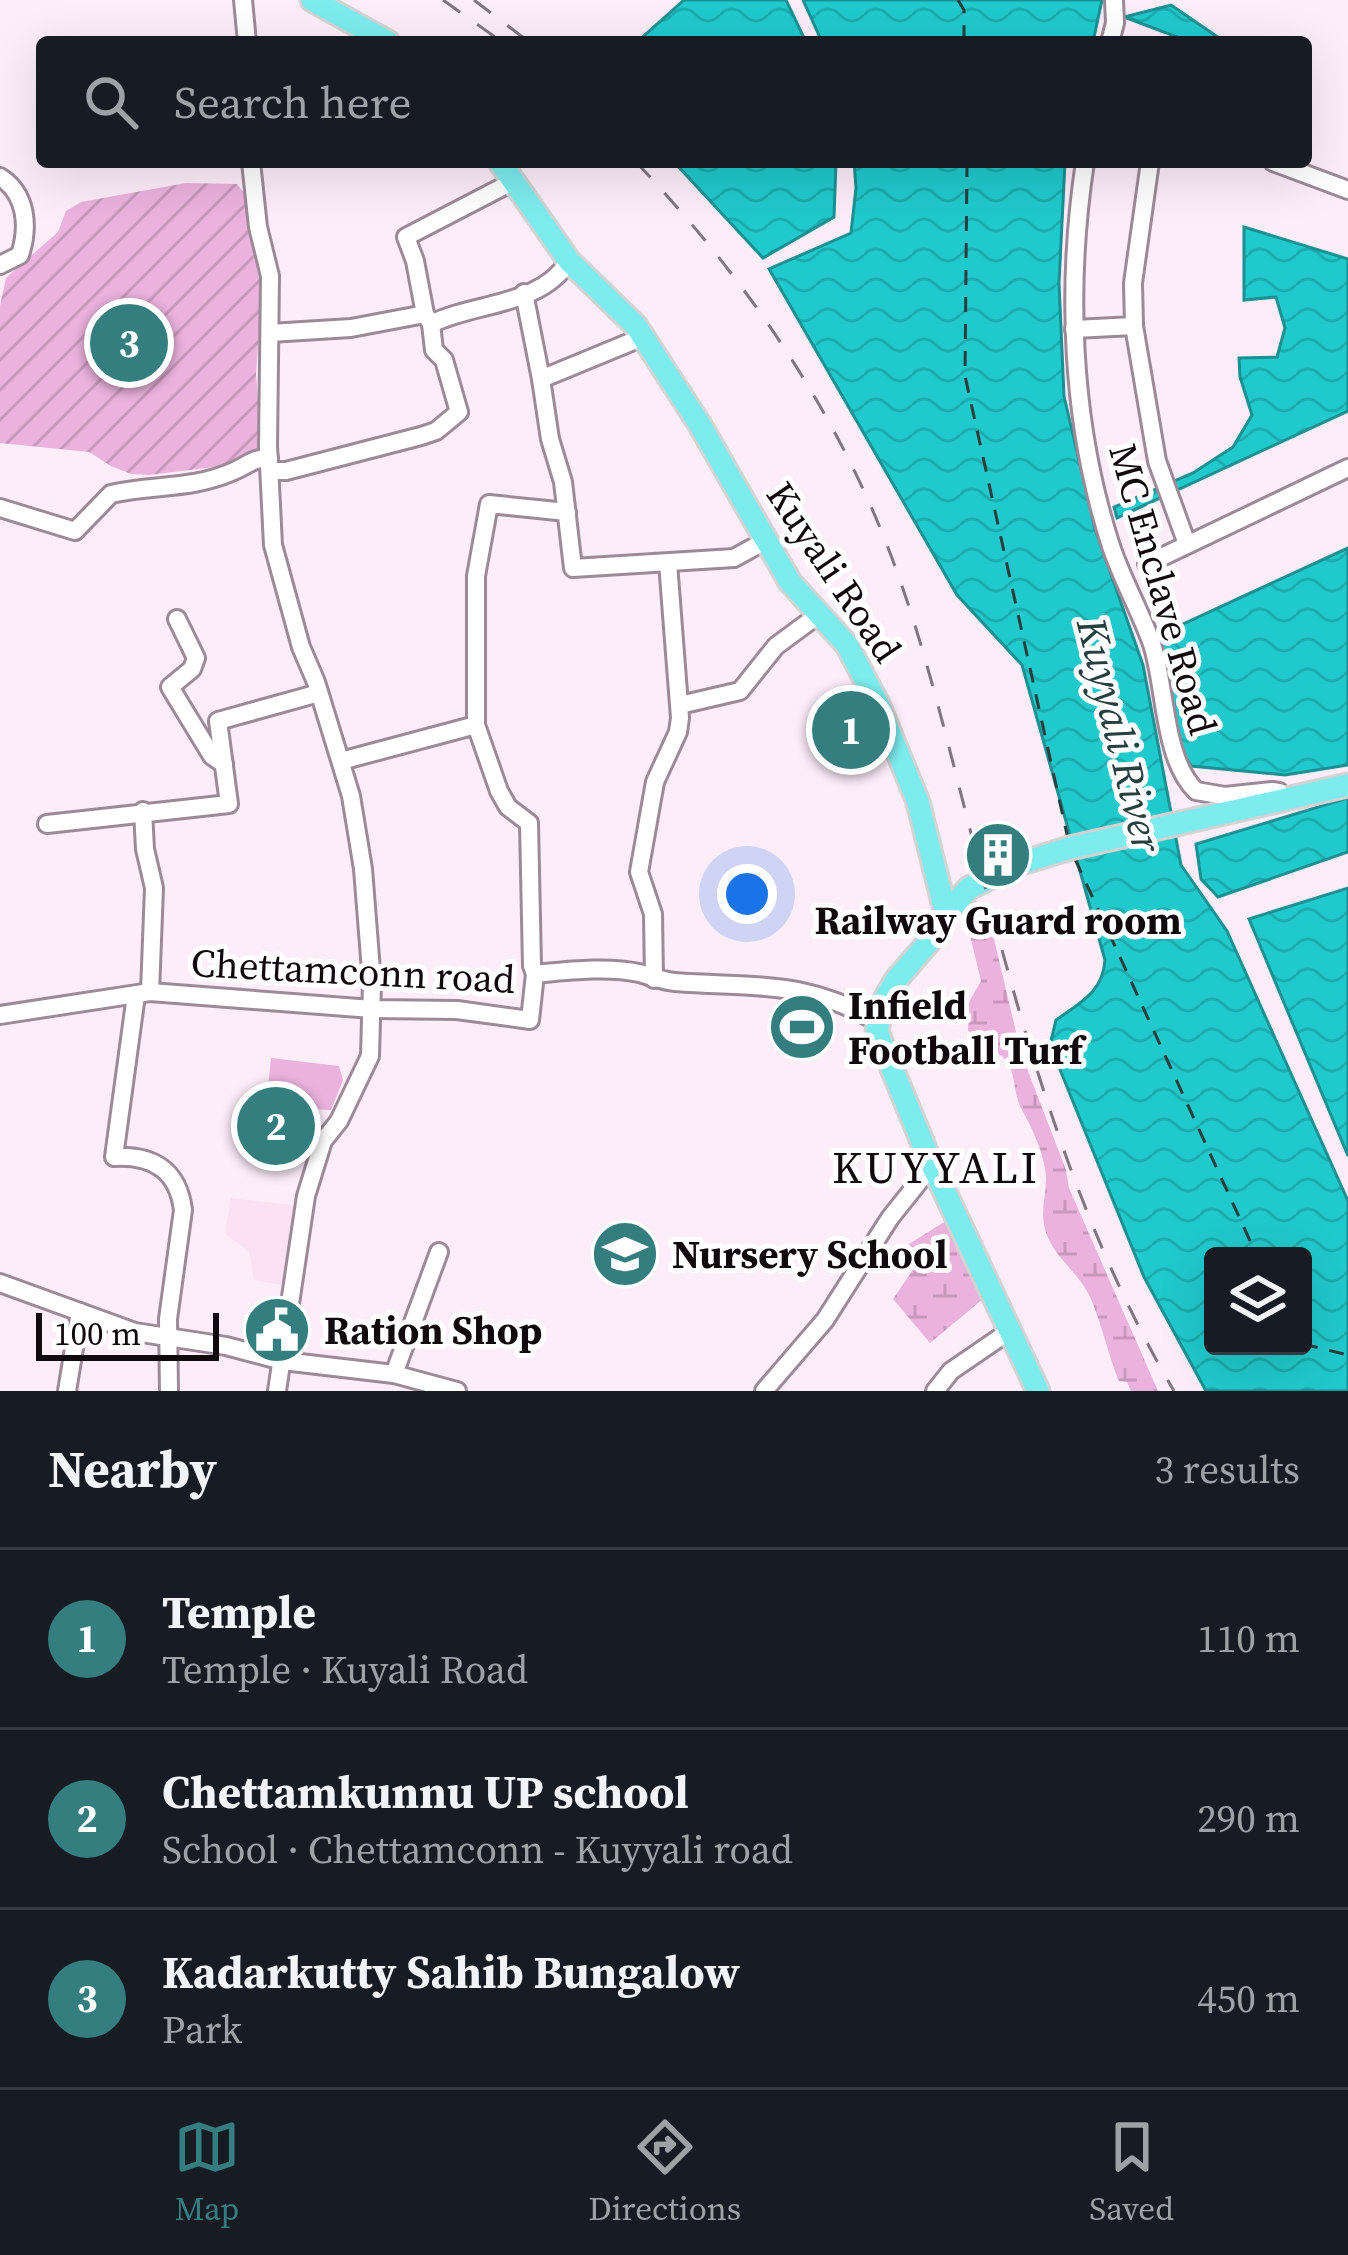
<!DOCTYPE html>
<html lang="en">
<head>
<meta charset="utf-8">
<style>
  body { margin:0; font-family:"Source Serif 4",serif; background:#20242c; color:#f1f3f6 }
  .controls { position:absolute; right:36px; bottom:36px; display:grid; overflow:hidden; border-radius:12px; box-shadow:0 12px 48px #0002 }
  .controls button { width:108px; height:108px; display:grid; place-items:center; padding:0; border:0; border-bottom:3px solid #363941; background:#171b24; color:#f1f3f6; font:60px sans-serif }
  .scale { position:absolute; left:36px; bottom:30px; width:183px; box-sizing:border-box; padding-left:12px; border:6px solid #100a0f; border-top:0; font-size:33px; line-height:42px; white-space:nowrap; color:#100a0f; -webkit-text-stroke:9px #fff; paint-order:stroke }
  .you { position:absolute; left:747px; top:894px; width:42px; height:42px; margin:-30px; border:9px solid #fff; border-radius:50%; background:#1a73e8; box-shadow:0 0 0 18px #1a73e833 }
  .badge { display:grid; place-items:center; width:78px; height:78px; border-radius:50%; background:#357e7f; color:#fff; font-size:39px; font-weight:700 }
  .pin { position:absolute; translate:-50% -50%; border:6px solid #fff; box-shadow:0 3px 12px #0006 }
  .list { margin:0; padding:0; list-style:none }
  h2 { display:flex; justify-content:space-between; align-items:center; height:156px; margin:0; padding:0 48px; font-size:51px }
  h2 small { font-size:39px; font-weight:400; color:#9ea1a6 }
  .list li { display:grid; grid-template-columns:78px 1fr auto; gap:36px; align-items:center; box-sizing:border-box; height:180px; padding:0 48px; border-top:3px solid #363941 }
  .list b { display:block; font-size:45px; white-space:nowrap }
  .list p { margin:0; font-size:39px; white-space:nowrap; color:#9ea1a6 }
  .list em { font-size:39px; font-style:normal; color:#9ea1a6 }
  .icon { flex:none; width:66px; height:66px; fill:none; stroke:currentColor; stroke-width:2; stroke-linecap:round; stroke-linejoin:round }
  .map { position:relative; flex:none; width:1348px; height:1391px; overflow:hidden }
  .search { position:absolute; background:#171b24; box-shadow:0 12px 48px #0002; left:36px; right:36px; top:36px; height:132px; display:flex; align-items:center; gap:30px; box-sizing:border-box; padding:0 42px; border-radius:12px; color:#9ea1a6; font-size:45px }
  .sheet { height:696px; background:#171b24 }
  nav { display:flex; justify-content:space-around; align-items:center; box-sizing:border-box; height:168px; border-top:3px solid #363941; background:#171b24; font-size:33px; color:#9ea1a6 }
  nav a { display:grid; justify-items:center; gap:6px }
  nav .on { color:#357e7f }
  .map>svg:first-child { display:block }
  .built { fill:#fce0f4 }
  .wetland { fill:url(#wetland-marsh) }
  .park { fill:#eab2dd }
  .garden { fill:url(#garden-furrows) }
  .water { fill:url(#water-waves); stroke:#1b9093; stroke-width:3; fill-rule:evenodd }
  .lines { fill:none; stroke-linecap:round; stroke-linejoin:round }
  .ferry { stroke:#263f3f; stroke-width:3; stroke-dasharray:15 12; stroke-linecap:butt }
  .minor-casing { stroke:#9d8a98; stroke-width:22 }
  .major-casing { stroke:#d4d3d4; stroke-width:27 }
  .minor { stroke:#fff; stroke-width:16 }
  .major { stroke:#7cecee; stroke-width:21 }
  .rail { stroke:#80767e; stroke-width:3; stroke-dasharray:21 21; stroke-linecap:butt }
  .labels { text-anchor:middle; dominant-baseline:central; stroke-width:10; stroke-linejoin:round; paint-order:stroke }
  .street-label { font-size:39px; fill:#100a0f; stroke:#fff }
  .poi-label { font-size:39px; font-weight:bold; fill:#100a0f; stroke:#fff; text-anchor:start }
  .water-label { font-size:42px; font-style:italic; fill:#263f3f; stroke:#fff }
  .quarter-label { font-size:45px; letter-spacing:3px; fill:#100a0f; stroke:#fff }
</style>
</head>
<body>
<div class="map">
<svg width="1348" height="1391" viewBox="0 0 1348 1391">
  <defs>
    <pattern id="wetland-marsh" width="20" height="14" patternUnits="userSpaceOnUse" patternTransform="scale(3)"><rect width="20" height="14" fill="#eab2dd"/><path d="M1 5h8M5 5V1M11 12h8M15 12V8" fill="none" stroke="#c898bc"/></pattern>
    <pattern id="garden-furrows" width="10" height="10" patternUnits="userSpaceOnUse" patternTransform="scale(3)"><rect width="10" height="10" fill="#eab2dd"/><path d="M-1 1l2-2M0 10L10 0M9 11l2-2" fill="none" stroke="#c898bc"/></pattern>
    <pattern id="water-waves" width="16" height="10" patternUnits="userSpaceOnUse" patternTransform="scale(3)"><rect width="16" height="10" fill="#20c9cc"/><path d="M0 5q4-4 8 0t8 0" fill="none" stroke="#1cabae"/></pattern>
  </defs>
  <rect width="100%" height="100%" fill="#fdedf9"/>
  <path class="built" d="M 231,1198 L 301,1206 L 287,1286 L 254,1280 L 249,1251 L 225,1234 Z"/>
  <g class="wetland">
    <path d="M 976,900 L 993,935 L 1021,1053 L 1066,1170 L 1069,1188 L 1158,1391 L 1131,1391 L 1127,1382 L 1119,1381 C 1108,1355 1100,1316 1088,1293 C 1073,1265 1044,1251 1043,1215 C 1043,1200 1048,1184 1045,1169 C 1042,1149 1032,1128 1022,1110 C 1010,1089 1020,1058 989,1050 L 982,1037 L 968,1031 L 969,1002 L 981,981 L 964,910 Z"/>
    <path d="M 949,1219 L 983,1299 L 930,1343 L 893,1299 L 919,1261 L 909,1244 Z"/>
  </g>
  <g class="park">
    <path d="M 787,997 L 827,1003 L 817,1058 L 778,1051 Z"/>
    <path d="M 271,1058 L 339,1066 L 343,1080 L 331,1110 L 266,1107 Z"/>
  </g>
  <path class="garden" d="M 186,183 L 237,184 L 245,194 L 263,273 L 256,374 L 262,446 L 239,464 L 149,475 L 131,474 L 111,466 L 89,452 L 0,443 L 0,306 L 6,278 L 58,232 L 66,211 L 81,202 Z"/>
  <g class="water">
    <path d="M 684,0 L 786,0 L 806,42 L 637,42 Z"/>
    <path d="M 803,0 L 1102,0 L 1093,42 L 822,42 Z"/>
    <path d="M 1171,5 L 1225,42 L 1190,42 L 1124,17 Z"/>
    <path d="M 674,162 L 836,162 L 834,217 L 763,258 Z"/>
    <path d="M 854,162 L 1065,162 L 1059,283 L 1064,396 L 1095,529 L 1143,665 L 1181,865 L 1227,931 L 1348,1201 L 1348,1391 L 1206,1391 L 1144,1277 L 1050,1045 L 1056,1020 C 1080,1003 1103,992 1105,960 L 1022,665 L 957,595 L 769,269 L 851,233 L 856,188 ZM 1213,1256 L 1303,1256 L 1303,1346 L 1213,1346 Z"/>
    <path d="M 1244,227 L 1348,259 L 1348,411 L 1117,518 L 1114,507 L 1193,473 L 1233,447 L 1252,415 L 1240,377 L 1239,358 L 1277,357 L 1285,328 L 1276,297 L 1244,300 Z"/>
    <path d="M 1348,548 L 1348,765 L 1285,775 L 1191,766 L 1183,753 L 1157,636 Z"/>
    <path d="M 1348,798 L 1348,852 L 1218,897 L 1201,879 L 1196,844 Z"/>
    <path d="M 1348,888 L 1348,1156 L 1249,919 Z"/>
  </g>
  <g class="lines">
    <g class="ferry">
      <path d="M 958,0 L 964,10 L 964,42"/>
      <path d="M 967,162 L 965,376 L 1068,839"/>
      <path d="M 1075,859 L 1257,1256"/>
      <path d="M 1303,1344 L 1348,1355"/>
    </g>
    <defs>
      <g id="minor">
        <path d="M 243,0 L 247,42"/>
        <path d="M 1110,42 L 1115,23 L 1114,0"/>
        <path d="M 251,162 L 258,227 L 270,276 L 268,446 L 273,545 L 301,647 L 316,682 L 351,796 L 363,869 L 372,983 L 370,1056 L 339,1121 L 323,1141 L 306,1196 L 277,1391"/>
        <path d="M 1085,162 C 1066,287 1071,421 1110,543 C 1121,578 1140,610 1152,644 C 1166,687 1163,759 1196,791 L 1225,796 L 1272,791 L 1279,792 L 1280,801"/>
        <path d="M 1273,162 L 1348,190"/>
        <path d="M 0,177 C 27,194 29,227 20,255 L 0,265"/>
        <path d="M 524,293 L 541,379 L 643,337"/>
        <path d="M 431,324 C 474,302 540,307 569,261"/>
        <path d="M 1134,326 L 1157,461 L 1187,544"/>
        <path d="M 1074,329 L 1134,326 L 1133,283 L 1150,162"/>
        <path d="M 270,333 L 351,328 L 425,314"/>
        <path d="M 541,379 L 550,439 L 563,482 L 573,568 L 734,558 L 765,541"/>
        <path d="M 270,471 L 286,471 L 421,436 L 436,431 L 459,412 L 444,360 L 434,350 L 431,324 L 425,314 L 415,261 L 406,237 L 512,182"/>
        <path d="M 0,508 L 75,531 L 111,494 C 155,484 191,490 234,471 C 248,465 253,458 269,458"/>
        <path d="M 1147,564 L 1348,468"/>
        <path d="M 177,619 L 196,658 L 192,669 L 170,687 L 212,756 L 224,764"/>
        <path d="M 680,705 L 740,691 L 776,646 L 818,615"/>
        <path d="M 476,725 L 499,791 L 508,807 L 529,823 L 532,966 L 535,974"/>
        <path d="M 341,761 L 476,725 L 476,576 L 489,504 L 567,512"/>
        <path d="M 143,811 L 145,849 L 154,888 L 150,992"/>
        <path d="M 47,824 L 229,804 L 218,721 L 319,693"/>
        <path d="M 654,979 L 653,914 L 639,872 L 655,782 L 678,732 L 680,718 L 668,563"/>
        <path d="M 136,995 L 114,1157 C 154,1155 178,1171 183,1210 L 168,1319 L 169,1391"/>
        <path d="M 0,1015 L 150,992 L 372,1009 L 457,1010 L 530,1020 L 535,974 C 567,971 607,966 639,973 C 651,976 662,981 675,982 C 754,988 803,979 876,1021"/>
        <path d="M 0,1283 L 135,1332 L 226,1346 L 283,1361 L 394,1374 L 457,1391"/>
        <path d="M 394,1374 L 439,1252"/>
        <path d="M 67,1391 L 80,1312"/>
        <path d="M 764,1391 L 825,1320 L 890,1218 L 933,1164"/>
        <path d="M 935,1391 L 951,1371 L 1008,1332"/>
      </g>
      <g id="major">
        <path d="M 312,0 L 388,42"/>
        <path d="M 500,162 L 569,261 L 636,326 L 700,425 L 790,582 L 847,645 L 878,704 L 918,802 L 946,914 L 940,929 L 896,980 L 881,1006 L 877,1032 L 928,1156 L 1038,1391"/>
        <path d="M 946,914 L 969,888 L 1018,864 L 1070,848 L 1348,785"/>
      </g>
    </defs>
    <use href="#minor" class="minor-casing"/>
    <use href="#major" class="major-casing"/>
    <use href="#minor" class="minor"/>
    <use href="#major" class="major"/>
    <g class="rail">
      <path d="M 443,0 L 502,42"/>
      <path d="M 474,0 L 529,42"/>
      <path d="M 636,162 C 740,272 829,399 885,540 C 923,636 946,737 972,837 C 1022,1029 1073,1219 1174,1391"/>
    </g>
  </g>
  <defs>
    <symbol id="building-disc" viewBox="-11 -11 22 22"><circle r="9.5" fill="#357e7f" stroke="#fff"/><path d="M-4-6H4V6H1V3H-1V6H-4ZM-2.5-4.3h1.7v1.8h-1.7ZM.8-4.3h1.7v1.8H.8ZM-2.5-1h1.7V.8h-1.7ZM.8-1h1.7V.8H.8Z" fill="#fff"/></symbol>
    <symbol id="stadium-disc" viewBox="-11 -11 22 22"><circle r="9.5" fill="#357e7f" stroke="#fff"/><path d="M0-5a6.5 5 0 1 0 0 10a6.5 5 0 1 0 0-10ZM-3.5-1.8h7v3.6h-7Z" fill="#fff"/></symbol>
    <symbol id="school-disc" viewBox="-11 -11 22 22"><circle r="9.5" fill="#357e7f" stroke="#fff"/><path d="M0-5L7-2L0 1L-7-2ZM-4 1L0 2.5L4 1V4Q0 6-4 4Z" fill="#fff"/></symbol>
    <symbol id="civic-disc" viewBox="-11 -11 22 22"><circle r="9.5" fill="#357e7f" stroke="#fff"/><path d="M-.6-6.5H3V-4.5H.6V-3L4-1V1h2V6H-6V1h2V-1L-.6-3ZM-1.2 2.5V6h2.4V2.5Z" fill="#fff"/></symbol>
  </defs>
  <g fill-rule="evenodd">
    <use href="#building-disc" x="960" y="817" width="76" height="76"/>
    <use href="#stadium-disc" x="764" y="989" width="76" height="76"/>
    <use href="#school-disc" x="587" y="1216" width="76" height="76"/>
    <use href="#civic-disc" x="239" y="1292" width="76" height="76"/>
  </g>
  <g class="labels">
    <g class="street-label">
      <text transform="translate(834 572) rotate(56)">Kuyali Road</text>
      <text transform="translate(1163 589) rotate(74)">MC Enclave Road</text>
      <text transform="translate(353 971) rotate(3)">Chettamconn road</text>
    </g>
    <g class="poi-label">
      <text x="998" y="920" text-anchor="middle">Railway Guard room</text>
      <text x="848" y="1005">Infield<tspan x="848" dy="45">Football Turf</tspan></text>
      <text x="672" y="1254">Nursery School</text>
      <text x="324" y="1330">Ration Shop</text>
    </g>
    <g class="water-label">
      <text transform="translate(1120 735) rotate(76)">Kuyyali River</text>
    </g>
    <g class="quarter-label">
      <text x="936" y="1167">KUYYALI</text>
    </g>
  </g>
</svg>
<div class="controls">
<button><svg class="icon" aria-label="layers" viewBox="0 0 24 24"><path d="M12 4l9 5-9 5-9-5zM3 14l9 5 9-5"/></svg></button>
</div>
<div class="scale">100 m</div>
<div class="you"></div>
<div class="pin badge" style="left:851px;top:730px">1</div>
<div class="pin badge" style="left:276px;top:1126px">2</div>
<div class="pin badge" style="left:129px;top:343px">3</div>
<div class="search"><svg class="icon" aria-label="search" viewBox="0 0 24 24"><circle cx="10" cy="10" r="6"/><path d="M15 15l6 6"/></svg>Search here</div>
</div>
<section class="sheet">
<h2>Nearby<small>3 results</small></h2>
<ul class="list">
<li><span class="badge">1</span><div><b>Temple</b><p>Temple · Kuyali Road</p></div><em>110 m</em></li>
<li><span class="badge">2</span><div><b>Chettamkunnu UP school</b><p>School · Chettamconn - Kuyyali road</p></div><em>290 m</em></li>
<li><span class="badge">3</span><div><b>Kadarkutty Sahib Bungalow</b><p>Park</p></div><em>450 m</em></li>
</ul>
</section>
<nav>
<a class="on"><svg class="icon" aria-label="map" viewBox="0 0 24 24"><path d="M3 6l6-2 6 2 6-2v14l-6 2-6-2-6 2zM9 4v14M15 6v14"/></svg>Map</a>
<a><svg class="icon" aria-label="directions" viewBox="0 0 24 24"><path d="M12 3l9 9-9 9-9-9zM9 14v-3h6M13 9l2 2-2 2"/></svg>Directions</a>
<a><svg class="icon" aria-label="saved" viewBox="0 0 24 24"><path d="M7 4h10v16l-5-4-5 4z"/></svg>Saved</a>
</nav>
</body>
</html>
